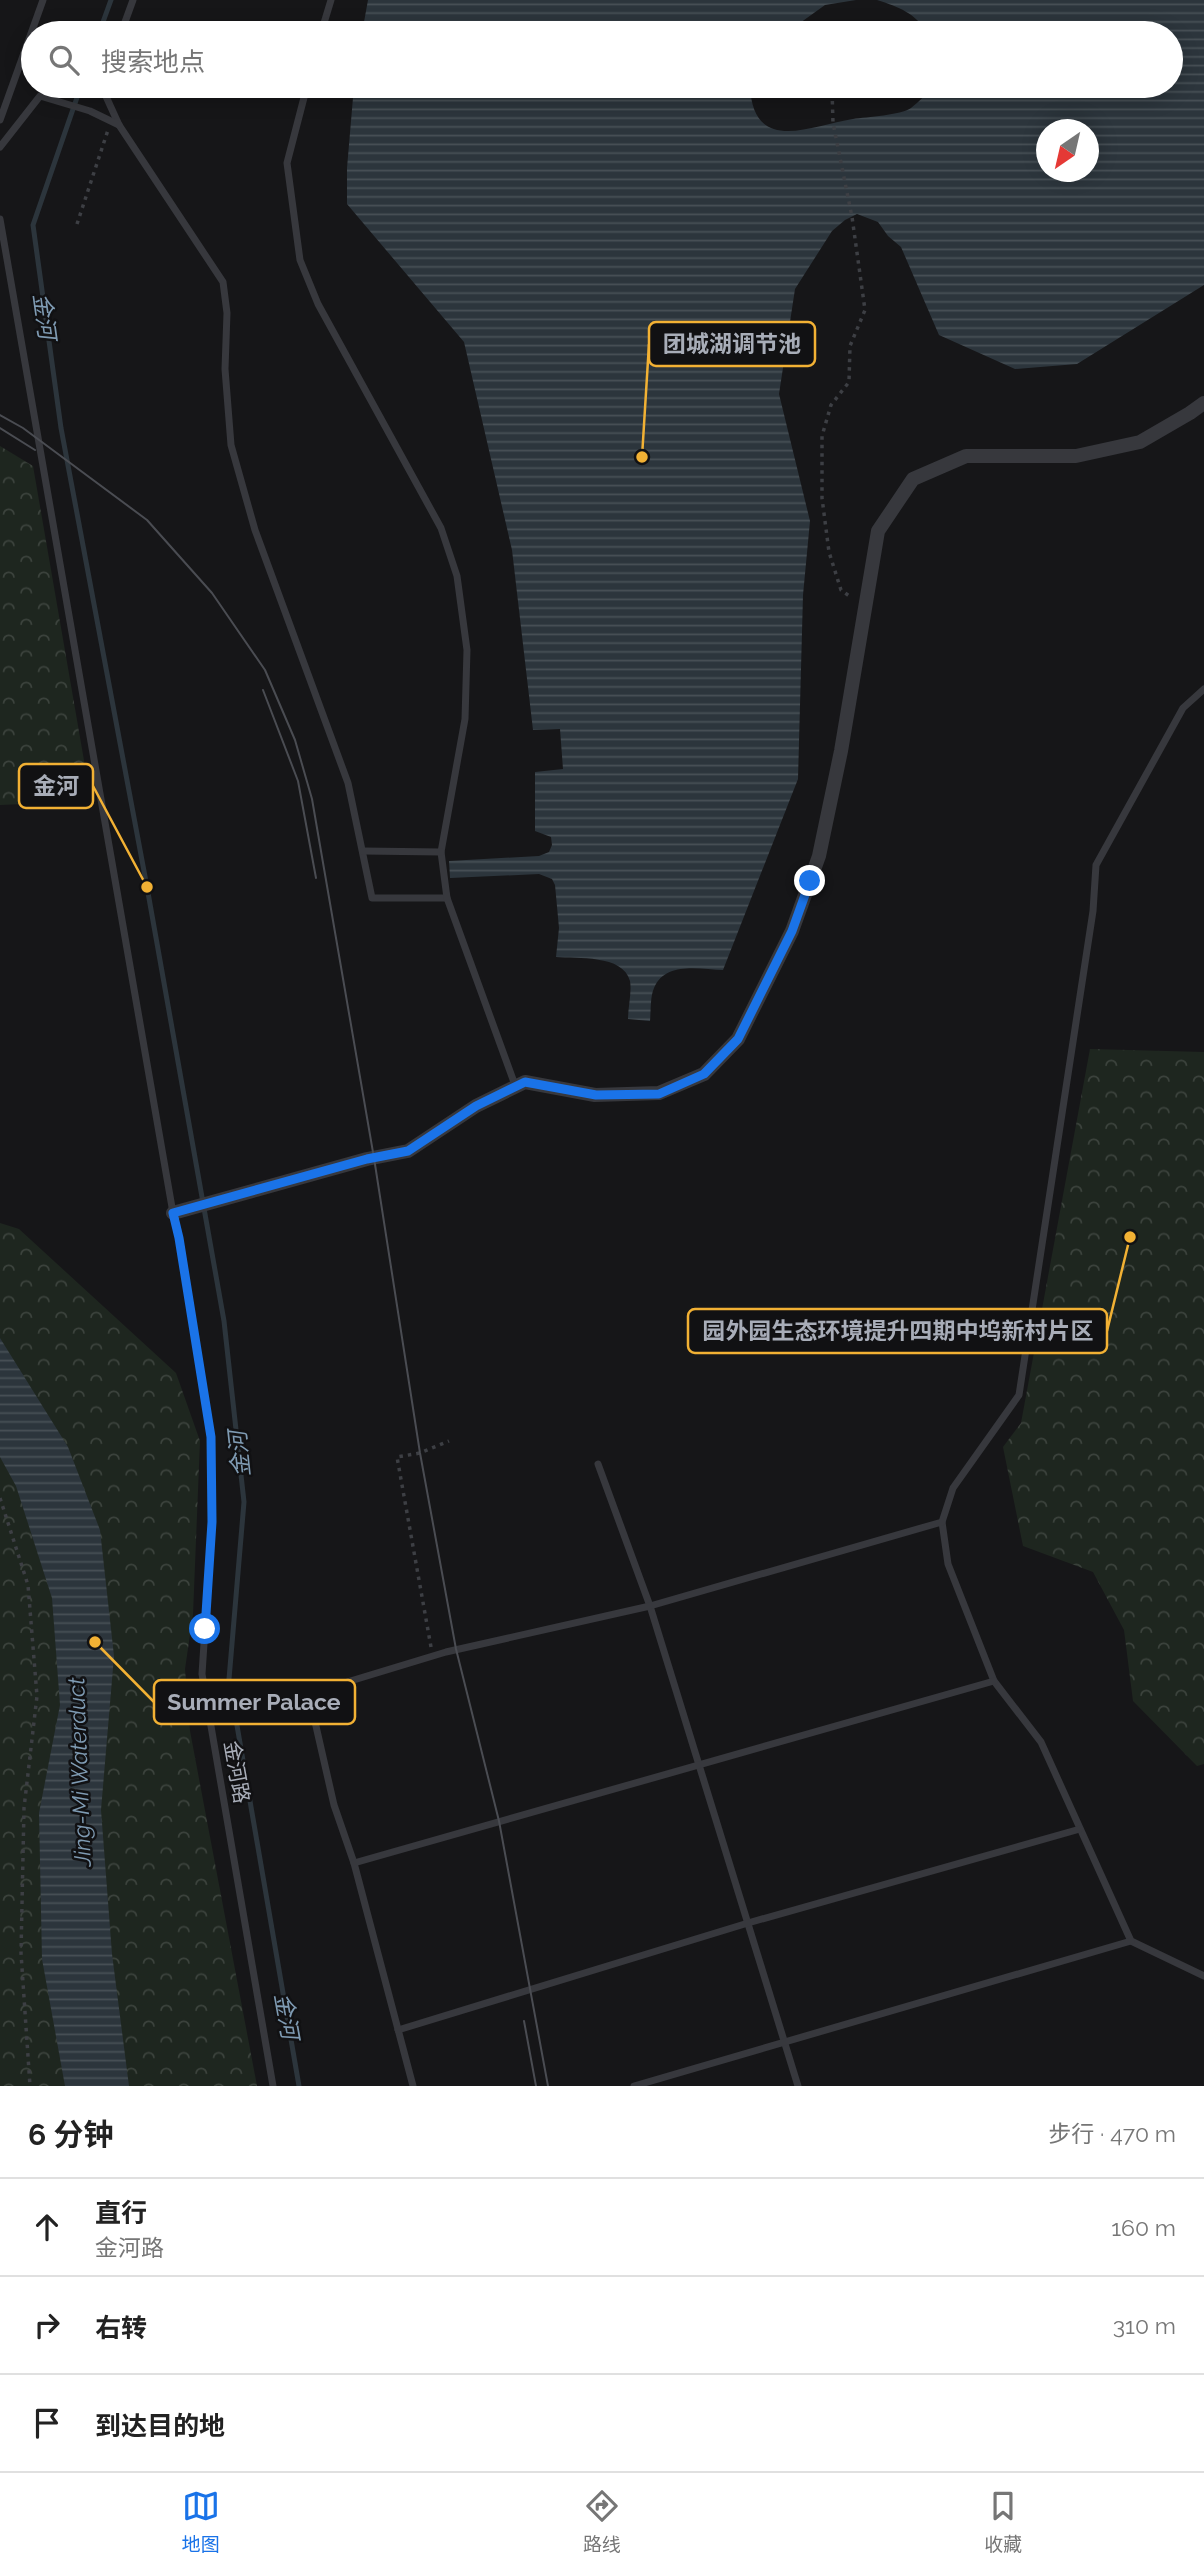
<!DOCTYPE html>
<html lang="zh">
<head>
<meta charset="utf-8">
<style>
  body { margin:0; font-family:Raleway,"Noto Sans SC",sans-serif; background:#f2f2f2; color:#222 }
  .compass { position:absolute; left:1036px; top:119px; width:63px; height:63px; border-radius:50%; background:#fff; box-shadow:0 4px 18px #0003; rotate:214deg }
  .stop { position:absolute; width:21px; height:21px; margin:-16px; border:5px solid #1a73e8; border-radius:50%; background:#fff }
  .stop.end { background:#1a73e8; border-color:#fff; box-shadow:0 2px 7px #0008 }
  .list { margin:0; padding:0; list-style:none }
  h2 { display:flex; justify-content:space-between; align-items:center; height:91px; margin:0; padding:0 28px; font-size:30px }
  h2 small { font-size:23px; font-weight:400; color:#767676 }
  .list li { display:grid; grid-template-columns:46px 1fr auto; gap:21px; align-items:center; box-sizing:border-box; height:98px; padding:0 28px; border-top:2px solid #e0e0e0 }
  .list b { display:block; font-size:26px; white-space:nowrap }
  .list p { margin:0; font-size:23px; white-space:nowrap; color:#767676 }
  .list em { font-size:23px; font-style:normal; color:#767676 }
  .icon { flex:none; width:38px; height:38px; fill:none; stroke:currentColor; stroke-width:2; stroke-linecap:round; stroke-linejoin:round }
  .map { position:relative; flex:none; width:1204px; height:2086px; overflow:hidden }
  .search { position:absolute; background:#fff; box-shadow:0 4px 18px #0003; left:21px; right:21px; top:21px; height:77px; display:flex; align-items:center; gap:18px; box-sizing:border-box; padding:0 24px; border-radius:38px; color:#767676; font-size:26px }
  .sheet { height:385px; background:#fff }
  nav { display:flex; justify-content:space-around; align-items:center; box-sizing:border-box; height:98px; border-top:2px solid #e0e0e0; background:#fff; font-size:19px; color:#767676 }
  nav a { display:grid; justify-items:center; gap:4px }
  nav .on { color:#1a73e8 }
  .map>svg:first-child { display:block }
  .forest { fill:url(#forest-crowns) }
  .water { fill:url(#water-rules); fill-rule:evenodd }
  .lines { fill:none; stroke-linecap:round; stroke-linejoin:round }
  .stream { stroke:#2c353c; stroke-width:5 }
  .path { stroke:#3d3f44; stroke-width:3.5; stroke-dasharray:3.5 5; stroke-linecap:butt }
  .lane { stroke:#37383d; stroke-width:7 }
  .street { stroke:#37383d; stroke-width:14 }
  .tram { stroke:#4a4c52; stroke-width:2 }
  .route { stroke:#1a73e8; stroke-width:9 }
  .labels { text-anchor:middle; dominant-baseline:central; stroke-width:5; stroke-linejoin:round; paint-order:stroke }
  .street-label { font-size:21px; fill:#a8adb8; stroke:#111113 }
  .water-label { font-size:23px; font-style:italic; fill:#7f9bb3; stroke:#111113 }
  .leader { fill:none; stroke:#f2b134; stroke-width:2.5 }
  .callout-dot { fill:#f2b134; stroke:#111113; stroke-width:2.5 }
  .callout { fill:#111113; stroke:#f2b134; stroke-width:2.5 }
  .callout-label { font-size:23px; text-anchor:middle; font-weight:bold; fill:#a8adb8 }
</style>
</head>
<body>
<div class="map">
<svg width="1204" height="2086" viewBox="0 0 1204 2086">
  <defs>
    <pattern id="forest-crowns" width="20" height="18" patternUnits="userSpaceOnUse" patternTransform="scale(1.75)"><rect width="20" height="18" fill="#1e261f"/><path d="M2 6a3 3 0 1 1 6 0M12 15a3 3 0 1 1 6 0" fill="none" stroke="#3c433d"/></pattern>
    <pattern id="water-rules" width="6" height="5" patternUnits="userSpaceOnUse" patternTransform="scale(1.75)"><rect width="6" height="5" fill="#2c353c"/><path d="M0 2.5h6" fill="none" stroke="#485056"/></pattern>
  </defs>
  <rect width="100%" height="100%" fill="#161618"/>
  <g class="forest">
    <path d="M 0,446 L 33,466 L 91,801 L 0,805 Z"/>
    <path d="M 1090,1049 L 1204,1052 L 1204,1764 L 1197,1766 L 1133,1701 L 1124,1630 L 1093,1572 L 1023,1546 L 1003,1447 L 1021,1423 Z"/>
    <path d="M 0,1223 L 19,1229 L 176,1373 L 200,1441 L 193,1614 L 185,1669 L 190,1731 L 257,2086 L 0,2086 Z"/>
  </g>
  <g class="water">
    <path d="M 368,0 L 856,0 L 825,5 L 786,33 L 362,33 Z"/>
    <path d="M 877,0 L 1204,0 L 1204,285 L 1077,364 L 1015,369 L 939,335 L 901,247 L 888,236 L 878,222 L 857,214 L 845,220 L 832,231 L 795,289 L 779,394 L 810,521 L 803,595 L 798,779 L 723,970 C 700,969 665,961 654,988 C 650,997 651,1011 650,1021 L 628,1019 C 628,1007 632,992 630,981 C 623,954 577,959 556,957 L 559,928 L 555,885 L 552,879 L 539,874 L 450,878 L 449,861 L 539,856 L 549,852 L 552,845 L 551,837 L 535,831 L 535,772 L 563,769 L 560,729 L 533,730 L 512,550 L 464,342 L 347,204 L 347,168 L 354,86 L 750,86 C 753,155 810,126 853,119 C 867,117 901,115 911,108 C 919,102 927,93 934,86 L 1171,86 L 1171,33 L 928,33 C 915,13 899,7 877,0 ZM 1046,130 L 1088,130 L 1088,172 L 1046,172 Z"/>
    <path d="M 0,1338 L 68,1447 L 100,1530 L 114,1656 L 101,1810 L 112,1954 L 129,2086 L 65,2086 L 42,1959 L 39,1813 L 60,1705 L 52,1598 L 16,1486 L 0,1457 Z"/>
  </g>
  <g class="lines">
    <g class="stream">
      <path d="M 99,33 L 111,0"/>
      <path d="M 81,86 L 33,225 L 61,428 L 147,887 L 224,1321 L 244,1502 L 229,1679 L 299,2086"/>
    </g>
    <g class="path">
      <path d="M 836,86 L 832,89 L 833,123 L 852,217 L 865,310 L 850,346 L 849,382 L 831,405 L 822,436 L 822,498 L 829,552 L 841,590 L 852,598"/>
      <path d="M 77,224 L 108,130"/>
      <path d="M 0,1498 L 28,1585 L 37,1696 L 24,1808 L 21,1953 L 30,2086"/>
      <path d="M 431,1647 L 397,1457 L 420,1453 L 449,1441"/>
    </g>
    <g class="lane">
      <path d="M 121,33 L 133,0"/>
      <path d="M 321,33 L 331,0"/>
      <path d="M 106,86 L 104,92 L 119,125 L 223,282 L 227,313 L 225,369 L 231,445 L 255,530 L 348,783 L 372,898 L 447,898"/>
      <path d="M 307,86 L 287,163 L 300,260 L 318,304 L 441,528 L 457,576 L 467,650 L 465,719 L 441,852 L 447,898 L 515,1085"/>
      <path d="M 0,120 L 43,0"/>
      <path d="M 0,147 L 40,96 L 90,111 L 119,125"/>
      <path d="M 0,219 L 173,1213 L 179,1238 L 211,1437 L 212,1522 L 202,1674 L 273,2086"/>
      <path d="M 363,851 L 441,852"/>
      <path d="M 598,1464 L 650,1606 L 798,2086"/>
      <path d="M 942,1522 L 948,1564 L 994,1681 L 1041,1742 L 1131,1941 L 1204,1976"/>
      <path d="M 354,1863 L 334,1805 L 313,1713 L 334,1686 L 446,1652 L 650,1606 L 942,1522 L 953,1488 L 1019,1395 L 1093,911 L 1096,865 L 1183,708 L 1204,689"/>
      <path d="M 398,2030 L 748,1923 L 1080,1829"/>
      <path d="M 413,2086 L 354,1863 L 994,1681"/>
      <path d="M 634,2086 L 1131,1941"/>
    </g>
    <path class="street" d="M 173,1213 L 367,1159 L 408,1151 L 476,1106 L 525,1082 L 595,1095 L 659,1093 L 704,1074 L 738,1039 L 792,931 L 819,856 L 841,751 L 878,531 L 913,479 L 966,456 L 1076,456 L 1140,442 L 1190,413 L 1204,403"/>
    <g class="tram">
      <path d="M 0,415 L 23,428 L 147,520 L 212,593 L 265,670 L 295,740 L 312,799 L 374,1158 L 420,1453 L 456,1649 L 499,1821 L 548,2086"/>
      <path d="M 0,428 L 35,450"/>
      <path d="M 263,690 L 298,781 L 316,878"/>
      <path d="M 524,2021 L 536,2086"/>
    </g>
  </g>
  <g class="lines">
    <path class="route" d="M 205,1629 L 212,1522 L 211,1437 L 179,1238 L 173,1213 L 367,1159 L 408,1151 L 476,1106 L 525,1082 L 596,1095 L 659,1094 L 704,1074 L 738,1039 L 792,931 L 810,881"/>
  </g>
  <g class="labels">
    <g class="street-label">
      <text transform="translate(237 1772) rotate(80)">金河路</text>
    </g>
    <g class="water-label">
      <text transform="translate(45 316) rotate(82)">金河</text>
      <text transform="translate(239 1454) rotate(-96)">金河</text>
      <text transform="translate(79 1772) rotate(-92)">Jing-Mi Waterduct</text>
      <text transform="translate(287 2016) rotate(80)">金河</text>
    </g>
  </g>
  <path class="leader" d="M642 457L649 344M147 887L93 786M1130 1237L1107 1331M95 1642L154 1702"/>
  <g class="callout-dot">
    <circle cx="642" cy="457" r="7"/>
    <circle cx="147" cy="887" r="7"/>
    <circle cx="1130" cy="1237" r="7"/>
    <circle cx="95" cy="1642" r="7"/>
  </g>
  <g class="callout">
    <rect x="649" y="322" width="166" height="44" rx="7"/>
    <rect x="19" y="764" width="74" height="44" rx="7"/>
    <rect x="688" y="1309" width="419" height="44" rx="7"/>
    <rect x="154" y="1680" width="201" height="44" rx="7"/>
  </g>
  <g class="callout-label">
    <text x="732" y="352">团城湖调节池</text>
    <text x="56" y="794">金河</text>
    <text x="898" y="1339">园外园生态环境提升四期中坞新村片区</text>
    <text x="254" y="1710">Summer Palace</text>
  </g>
</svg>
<svg class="compass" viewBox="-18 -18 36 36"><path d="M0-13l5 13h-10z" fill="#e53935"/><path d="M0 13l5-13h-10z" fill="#767676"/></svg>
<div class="stop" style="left:205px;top:1629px"></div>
<div class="stop end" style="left:810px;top:881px"></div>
<div class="search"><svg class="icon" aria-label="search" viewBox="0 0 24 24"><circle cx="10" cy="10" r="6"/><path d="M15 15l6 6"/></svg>搜索地点</div>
</div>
<section class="sheet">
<h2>6 分钟<small>步行 · 470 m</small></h2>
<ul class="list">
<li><svg class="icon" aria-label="ahead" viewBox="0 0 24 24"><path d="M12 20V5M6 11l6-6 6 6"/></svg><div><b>直行</b><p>金河路</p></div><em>160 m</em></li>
<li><svg class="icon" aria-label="right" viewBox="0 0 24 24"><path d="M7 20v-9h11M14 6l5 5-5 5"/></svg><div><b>右转</b></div><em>310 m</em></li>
<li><svg class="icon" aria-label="arrive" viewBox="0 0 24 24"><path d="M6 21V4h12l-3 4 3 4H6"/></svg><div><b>到达目的地</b></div></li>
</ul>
</section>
<nav>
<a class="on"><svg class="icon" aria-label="map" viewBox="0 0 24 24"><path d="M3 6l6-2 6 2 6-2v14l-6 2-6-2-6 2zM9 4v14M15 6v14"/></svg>地图</a>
<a><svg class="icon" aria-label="directions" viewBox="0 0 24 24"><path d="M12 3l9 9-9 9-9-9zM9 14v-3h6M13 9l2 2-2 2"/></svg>路线</a>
<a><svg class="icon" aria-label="saved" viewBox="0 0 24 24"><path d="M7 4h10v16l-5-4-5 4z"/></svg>收藏</a>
</nav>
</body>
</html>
